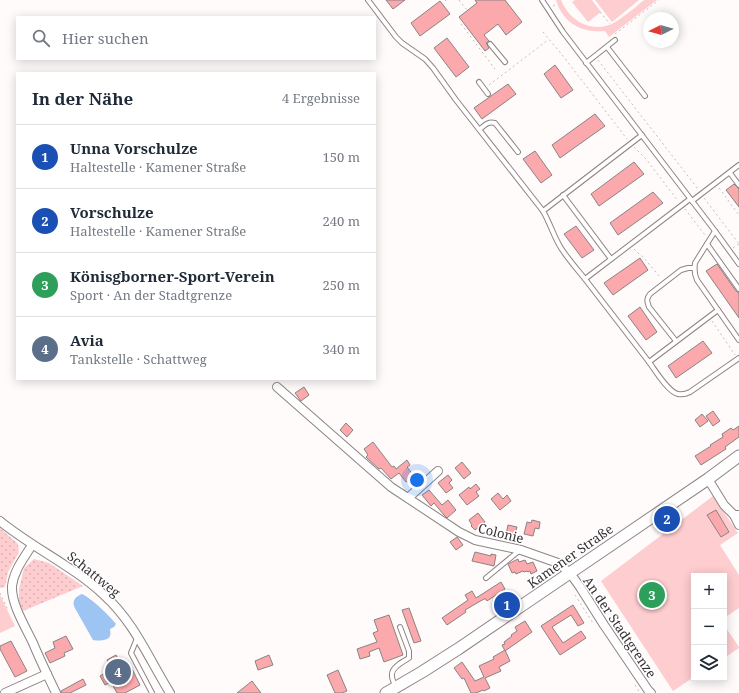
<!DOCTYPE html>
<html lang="de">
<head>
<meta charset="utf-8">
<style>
  body { margin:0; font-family:"Noto Serif",serif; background:#f6f6f7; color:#1f2937 }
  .controls { position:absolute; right:12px; bottom:12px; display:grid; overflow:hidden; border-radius:0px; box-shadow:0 2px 10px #0003 }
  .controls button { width:36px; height:36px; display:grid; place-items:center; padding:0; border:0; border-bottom:1px solid #e0e1e3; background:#fff; color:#1f2937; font:20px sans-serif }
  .compass { position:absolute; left:643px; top:12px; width:36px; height:36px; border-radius:50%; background:#fff; box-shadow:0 2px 10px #0003; rotate:264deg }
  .you { position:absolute; left:417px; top:480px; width:14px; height:14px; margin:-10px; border:3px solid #fff; border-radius:50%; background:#1a73e8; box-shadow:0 0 0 6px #1a73e833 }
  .badge { display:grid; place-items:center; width:26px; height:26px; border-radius:50%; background:#111827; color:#fff; font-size:13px; font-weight:700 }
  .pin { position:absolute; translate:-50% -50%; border:2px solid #fff; box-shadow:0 1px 4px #0006 }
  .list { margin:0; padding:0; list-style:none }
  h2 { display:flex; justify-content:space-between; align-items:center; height:52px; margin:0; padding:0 16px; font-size:17px }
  h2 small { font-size:13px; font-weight:400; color:#747a83 }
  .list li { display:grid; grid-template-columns:26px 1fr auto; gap:12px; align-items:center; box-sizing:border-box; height:64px; padding:0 16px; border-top:1px solid #e0e1e3 }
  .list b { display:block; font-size:15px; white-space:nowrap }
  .list p { margin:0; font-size:13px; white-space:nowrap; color:#747a83 }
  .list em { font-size:13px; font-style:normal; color:#747a83 }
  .icon { flex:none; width:22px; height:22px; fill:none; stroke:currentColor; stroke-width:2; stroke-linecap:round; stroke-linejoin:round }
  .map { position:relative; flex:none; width:739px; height:693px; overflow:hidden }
  .search { position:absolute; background:#fff; box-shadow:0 2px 10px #0003; left:16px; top:16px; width:360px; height:44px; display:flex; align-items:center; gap:10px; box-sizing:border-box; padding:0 14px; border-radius:0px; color:#747a83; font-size:15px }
  .panel { position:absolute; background:#fff; box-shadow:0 2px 10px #0003; left:16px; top:72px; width:360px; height:308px; border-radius:0px }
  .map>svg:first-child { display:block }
  .grass { fill:url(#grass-dots) }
  .garden { fill:#fdcdcf }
  .water { fill:#9ec4f3 }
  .building { fill:#fca9ae; stroke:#8b8282 }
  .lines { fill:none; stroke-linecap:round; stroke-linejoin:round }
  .service-casing { stroke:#8d8484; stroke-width:6 }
  .minor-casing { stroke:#8d8484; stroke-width:10 }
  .secondary-casing { stroke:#8d8484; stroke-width:13 }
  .path { stroke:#c2bebe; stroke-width:1; stroke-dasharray:2 3; stroke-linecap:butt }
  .service { stroke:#fff; stroke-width:4 }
  .minor { stroke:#fff; stroke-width:8 }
  .secondary { stroke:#fff; stroke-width:11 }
  .labels { text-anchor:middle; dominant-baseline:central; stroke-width:3; stroke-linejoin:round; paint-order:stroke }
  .street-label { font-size:13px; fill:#353232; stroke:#fff }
</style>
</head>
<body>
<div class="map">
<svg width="739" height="693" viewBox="0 0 739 693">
  <defs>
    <pattern id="grass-dots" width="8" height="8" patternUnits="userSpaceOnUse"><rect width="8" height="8" fill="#fdcdcf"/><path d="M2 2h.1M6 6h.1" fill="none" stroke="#d9b0b2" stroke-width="1.8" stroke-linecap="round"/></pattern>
  </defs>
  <rect width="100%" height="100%" fill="#fffbfb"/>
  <g class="grass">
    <path d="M 0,528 L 18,544 L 19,552 L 8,572 L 5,587 L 0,588 Z"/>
    <path d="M 34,559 L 49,563 L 83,586 L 23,611 L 19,601 L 19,589 L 24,568 Z"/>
  </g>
  <g class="garden">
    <path d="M 556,0 L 561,0 C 570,23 596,35 617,21 C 624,16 631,11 637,6 C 639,4 642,1 645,0 C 648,0 654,0 657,0 L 609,37 L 605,31 C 581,33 563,23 556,0 Z"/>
    <path d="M 575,0 L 592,0 L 601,12 L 588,22 L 572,2 Z"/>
    <path d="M 595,0 L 639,0 L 612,22 Z"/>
    <path d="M 713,496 L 738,533 L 720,545 L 739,575 L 739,608 L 724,618 L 724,576 L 694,576 L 694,677 L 673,691 L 601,581 Z"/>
    <path d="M 0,595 L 15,626 L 0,633 Z"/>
    <path d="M 724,625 L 739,647 L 739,648 L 724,658 Z"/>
  </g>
  <path class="water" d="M 82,594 C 92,599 109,615 116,624 L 114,627 L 110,629 C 110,631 111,634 110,636 C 108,641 98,641 93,640 L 76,610 C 71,602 74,597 82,594 Z"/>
  <g class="building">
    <path d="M 386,0 L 405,0 L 393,9 Z"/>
    <path d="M 475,0 L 505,0 L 522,22 L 506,35 L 498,24 L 484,35 L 489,41 L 486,43 L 489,48 L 485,51 L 459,17 L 477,3 Z"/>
    <path d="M 440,1 L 450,14 L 420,36 L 411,23 Z"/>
    <path d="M 447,38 L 469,67 L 456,77 L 434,48 Z"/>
    <path d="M 555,65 L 573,90 L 561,98 L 544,74 Z"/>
    <path d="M 508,84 L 516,94 L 482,119 L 474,108 Z"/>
    <path d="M 595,114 L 605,126 L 560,158 L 552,145 Z"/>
    <path d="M 535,151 L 552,175 L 541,183 L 523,159 Z"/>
    <path d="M 634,162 L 644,174 L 599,206 L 591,194 Z"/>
    <path d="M 734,184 L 739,189 L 739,207 L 726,190 Z"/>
    <path d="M 653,192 L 663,203 L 618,235 L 610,223 Z"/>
    <path d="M 576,226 L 594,250 L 582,258 L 564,234 Z"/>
    <path d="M 640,258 L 648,270 L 613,295 L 604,283 Z"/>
    <path d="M 717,264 L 736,291 L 739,293 L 739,318 L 706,271 Z"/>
    <path d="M 640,307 L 657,332 L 646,340 L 628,316 Z"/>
    <path d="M 703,341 L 712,353 L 676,378 L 668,366 Z"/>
    <path d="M 304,387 L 309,395 L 301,401 L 295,393 Z"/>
    <path d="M 713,411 L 720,421 L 713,426 L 706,416 Z"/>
    <path d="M 702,414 L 708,421 L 700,427 L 695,420 Z"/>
    <path d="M 346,423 L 353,430 L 347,437 L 340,430 Z"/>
    <path d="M 739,426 L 739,437 L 725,447 L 726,449 L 701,465 L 695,456 L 711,446 L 710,445 L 723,437 L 722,434 L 731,428 L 733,430 Z"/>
    <path d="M 373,442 L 392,467 L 394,466 L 396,469 L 407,460 L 410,465 L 407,467 L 414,476 L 406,482 L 399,473 L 391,479 L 381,468 L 379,469 L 366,457 L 368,455 L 364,449 Z"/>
    <path d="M 462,462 L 471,473 L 464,479 L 455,468 Z"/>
    <path d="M 448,475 L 452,480 L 449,483 L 453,488 L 446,493 L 438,483 Z"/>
    <path d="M 476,484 L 480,489 L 476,492 L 479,496 L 467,505 L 459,495 L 469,487 L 470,489 Z"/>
    <path d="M 429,490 L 442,505 L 448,500 L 456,510 L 447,518 L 444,515 L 434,503 L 431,506 L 422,495 Z"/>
    <path d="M 498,493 L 503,499 L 507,495 L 511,501 L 500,510 L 491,499 Z"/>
    <path d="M 716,510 L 729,532 L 721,537 L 707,515 Z"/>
    <path d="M 478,513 L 485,522 L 475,530 L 471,526 L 472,525 L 469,520 Z"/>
    <path d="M 532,520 L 540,522 L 539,529 L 535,528 L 533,536 L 524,534 L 527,522 L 531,523 Z"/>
    <path d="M 508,525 L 517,527 L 513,541 L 505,539 Z"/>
    <path d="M 457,537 L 463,545 L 456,550 L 450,542 Z"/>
    <path d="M 475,552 L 491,556 L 491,554 L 496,555 L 494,566 L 472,561 Z"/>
    <path d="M 518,559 L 519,562 L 525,560 L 527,564 L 533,562 L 537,571 L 531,574 L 530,571 L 528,572 L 527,571 L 524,572 L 523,571 L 516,574 L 515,572 L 512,573 L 508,564 Z"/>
    <path d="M 501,582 L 505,589 L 487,601 L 486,599 L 484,599 L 465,610 L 466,612 L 447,625 L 442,618 L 468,600 L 465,595 L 472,591 L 476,598 Z"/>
    <path d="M 573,605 L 584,623 L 578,626 L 571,615 L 552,627 L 563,643 L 581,631 L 586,638 L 560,655 L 541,626 Z"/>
    <path d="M 409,608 L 421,641 L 414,643 L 402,610 Z"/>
    <path d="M 389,615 L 403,655 L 384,662 L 379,648 L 369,652 L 370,656 L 360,659 L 357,649 L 377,642 L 373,633 L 378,631 L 374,620 Z"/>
    <path d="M 525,621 L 532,632 L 505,651 L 502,645 L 505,644 L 504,642 L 512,636 L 511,635 L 517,631 L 515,627 Z"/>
    <path d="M 66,636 L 73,649 L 64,653 L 65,656 L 50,663 L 45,653 L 55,648 L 53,642 Z"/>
    <path d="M 11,641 L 27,671 L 15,677 L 0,649 L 0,646 Z"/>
    <path d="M 505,650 L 510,661 L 499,667 L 501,671 L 485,678 L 490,688 L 484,691 L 483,690 L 476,693 L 471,693 L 464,678 L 462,679 L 454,668 L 462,662 L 475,681 L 484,677 L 479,666 L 494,659 L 493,657 Z"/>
    <path d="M 116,655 L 121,664 L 126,661 L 131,670 L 132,669 L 140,685 L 125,693 L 117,693 L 111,682 L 105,685 L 100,676 L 112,669 L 107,660 Z"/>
    <path d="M 269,655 L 273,665 L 258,670 L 255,661 Z"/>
    <path d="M 338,670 L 347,691 L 342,693 L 335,693 L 327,675 Z"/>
    <path d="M 83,679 L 86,685 L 70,693 L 61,693 L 61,691 Z"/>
    <path d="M 252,681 L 261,693 L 237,693 Z"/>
  </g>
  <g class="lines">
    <defs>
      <g id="service">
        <path d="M 368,0 L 396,37 L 402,43 L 425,59 L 433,68 L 456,100 L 543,211"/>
        <path d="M 542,0 L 563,32 L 715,231 L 739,264"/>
        <path d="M 490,44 L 505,62"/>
        <path d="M 607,47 L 645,96"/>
        <path d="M 586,63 L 615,40"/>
        <path d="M 479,82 L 488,94"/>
        <path d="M 480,129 C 485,125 488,121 495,123 L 518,152"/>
        <path d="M 730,173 L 739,185"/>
        <path d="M 563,195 L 611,259"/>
        <path d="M 692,201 L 739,165"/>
        <path d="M 715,231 L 695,263 C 694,270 694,274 697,280 L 739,340"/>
        <path d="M 707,244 L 739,289"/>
        <path d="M 585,279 C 577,269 568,259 561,248 C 554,237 550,223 543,211 L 642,135"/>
        <path d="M 718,310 L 649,362 C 655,370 668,392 678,394 C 683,395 686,394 690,392 L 739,358"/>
        <path d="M 676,341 L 649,307 C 647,301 646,299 650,294 L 681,270 L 688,268 L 694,268"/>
        <path d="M 649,362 L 585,279 L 690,199"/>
        <path d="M 486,578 L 520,550"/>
        <path d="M 138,636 L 131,653 L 152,693"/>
        <path d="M 396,687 C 394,683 391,678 392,674 C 392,667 404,661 409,658 L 409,651 L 400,627"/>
      </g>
      <g id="minor">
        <path d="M 277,387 L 391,487 L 459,532 L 475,540 L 521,550 L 558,563 L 570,573 L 580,587 L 604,625 L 648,690 L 651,693"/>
        <path d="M 708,479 L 724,505 L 734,515 L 739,515"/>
        <path d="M 408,498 L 438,471"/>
        <path d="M 734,515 L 739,525"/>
        <path d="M 0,521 C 33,548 73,566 104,595 C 134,622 149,659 170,693"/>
        <path d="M 32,545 C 24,558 14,570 12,586 C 11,604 25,626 33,643 C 40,660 48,676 56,693"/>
        <path d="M 5,693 L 47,674"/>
      </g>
      <path id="secondary" d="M 386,693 L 422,672 L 458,649 L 708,479 L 739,456"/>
    </defs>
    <use href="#service" class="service-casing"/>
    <use href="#minor" class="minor-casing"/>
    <use href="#secondary" class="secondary-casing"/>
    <g class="path">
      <path d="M 459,0 L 467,10"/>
      <path d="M 445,1 L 446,0"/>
      <path d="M 553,6 L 557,4"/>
      <path d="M 600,12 L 610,24"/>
      <path d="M 461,24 L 495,69"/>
      <path d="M 543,32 L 563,56 L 627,139"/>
      <path d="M 615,34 L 659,0"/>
      <path d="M 598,60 L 698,189"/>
      <path d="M 489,85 L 548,40"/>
      <path d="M 634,147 L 646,159 L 678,201"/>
      <path d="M 719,188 L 739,215"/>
      <path d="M 704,198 L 739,244"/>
      <path d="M 685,209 L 705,235"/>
      <path d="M 733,248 L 739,244"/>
      <path d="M 634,249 L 638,253 L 642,256 L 661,278"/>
      <path d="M 712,321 L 735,355"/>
      <path d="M 0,593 L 8,610"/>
      <path d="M 575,595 L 593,623"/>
      <path d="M 635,685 L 640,693"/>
    </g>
    <use href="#service" class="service"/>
    <use href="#minor" class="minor"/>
    <use href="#secondary" class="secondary"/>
  </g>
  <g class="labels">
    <g class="street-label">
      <text transform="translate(501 533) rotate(14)">Colonie</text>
      <text transform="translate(570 556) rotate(-35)">Kamener Straße</text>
      <text transform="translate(94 574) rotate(39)">Schattweg</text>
      <text transform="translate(620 627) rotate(56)">An der Stadtgrenze</text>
    </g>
  </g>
</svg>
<div class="controls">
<button>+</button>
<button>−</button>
<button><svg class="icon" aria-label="layers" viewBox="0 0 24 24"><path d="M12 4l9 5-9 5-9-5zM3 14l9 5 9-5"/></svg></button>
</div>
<svg class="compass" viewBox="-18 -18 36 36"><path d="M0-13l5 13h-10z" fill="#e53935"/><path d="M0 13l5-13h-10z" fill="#747a83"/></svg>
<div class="you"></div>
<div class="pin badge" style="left:507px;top:605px;background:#1a4fb4">1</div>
<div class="pin badge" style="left:667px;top:519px;background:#1a4fb4">2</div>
<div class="pin badge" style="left:652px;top:595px;background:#2e9e5b">3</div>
<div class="pin badge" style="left:118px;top:672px;background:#5c6f8a">4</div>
<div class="search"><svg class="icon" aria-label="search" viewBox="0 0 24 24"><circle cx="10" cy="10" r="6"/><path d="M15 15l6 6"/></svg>Hier suchen</div>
<section class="panel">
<h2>In der Nähe<small>4 Ergebnisse</small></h2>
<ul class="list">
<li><span class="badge" style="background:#1a4fb4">1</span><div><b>Unna Vorschulze</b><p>Haltestelle · Kamener Straße</p></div><em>150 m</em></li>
<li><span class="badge" style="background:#1a4fb4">2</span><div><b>Vorschulze</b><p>Haltestelle · Kamener Straße</p></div><em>240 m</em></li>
<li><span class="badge" style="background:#2e9e5b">3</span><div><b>Könisgborner-Sport-Verein</b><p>Sport · An der Stadtgrenze</p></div><em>250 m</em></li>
<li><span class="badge" style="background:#5c6f8a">4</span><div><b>Avia</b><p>Tankstelle · Schattweg</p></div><em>340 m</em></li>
</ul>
</section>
</div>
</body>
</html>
